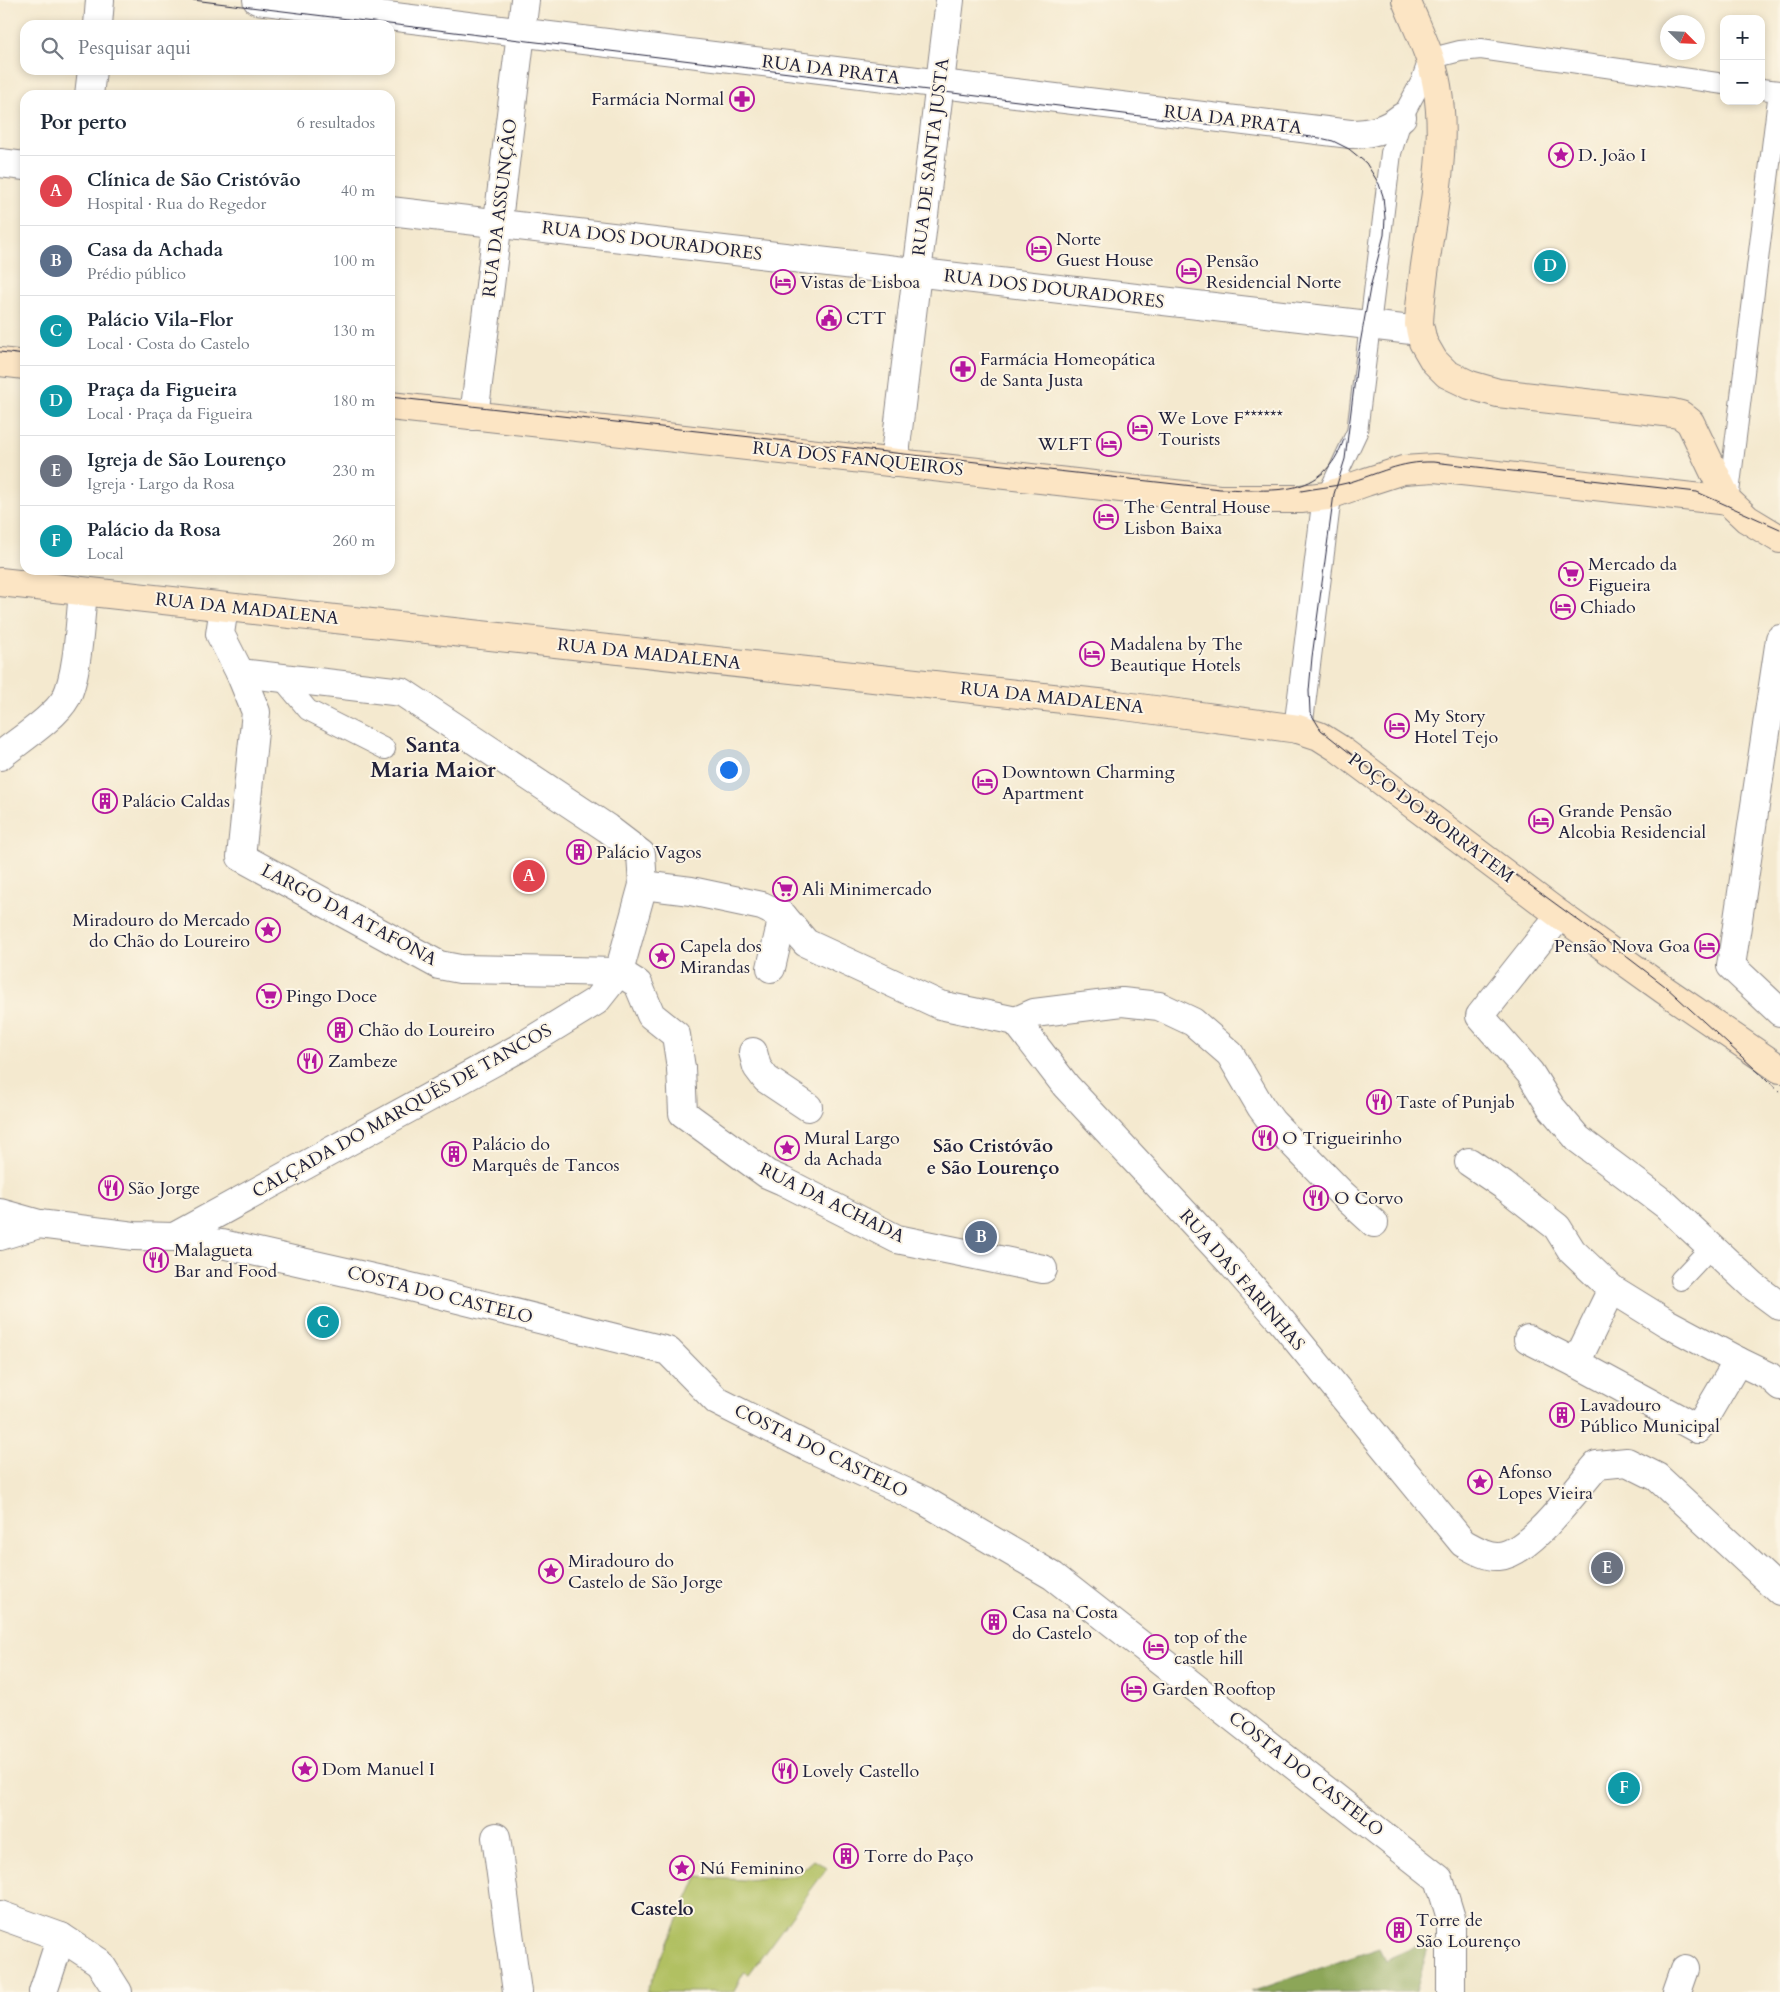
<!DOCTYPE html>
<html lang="pt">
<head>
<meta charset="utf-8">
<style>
  body { margin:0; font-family:Cardo,serif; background:#f2f2f3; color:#1f2937 }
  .controls { position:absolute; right:15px; top:15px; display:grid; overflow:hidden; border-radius:10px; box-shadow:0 2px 8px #0003 }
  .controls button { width:45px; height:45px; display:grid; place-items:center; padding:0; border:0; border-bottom:1px solid #e0e1e3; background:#fff; color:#1f2937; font:25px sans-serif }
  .compass { position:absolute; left:1660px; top:15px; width:45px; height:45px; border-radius:50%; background:#fff; box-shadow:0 2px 8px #0003; rotate:114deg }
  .you { position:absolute; left:728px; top:769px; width:18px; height:18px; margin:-12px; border:4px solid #fff; border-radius:50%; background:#1a73e8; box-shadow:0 0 0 8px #1a73e833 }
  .badge { display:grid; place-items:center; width:32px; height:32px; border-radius:50%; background:#b5179e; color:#fff; font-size:16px; font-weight:700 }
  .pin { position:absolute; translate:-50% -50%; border:2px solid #fff; box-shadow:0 1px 5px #0006 }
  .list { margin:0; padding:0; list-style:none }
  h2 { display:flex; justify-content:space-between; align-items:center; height:65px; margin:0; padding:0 20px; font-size:21px }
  h2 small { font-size:16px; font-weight:400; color:#747a83 }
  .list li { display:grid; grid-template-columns:32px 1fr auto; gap:15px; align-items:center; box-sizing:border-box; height:70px; padding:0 20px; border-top:1px solid #e0e1e3 }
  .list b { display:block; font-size:19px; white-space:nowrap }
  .list p { margin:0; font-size:16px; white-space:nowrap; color:#747a83 }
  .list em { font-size:16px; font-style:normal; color:#747a83 }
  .icon { flex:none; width:28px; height:28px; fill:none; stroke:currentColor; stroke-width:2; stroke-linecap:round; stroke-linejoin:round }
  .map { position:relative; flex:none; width:1780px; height:1992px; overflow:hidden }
  .search { position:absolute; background:#fff; box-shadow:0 2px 8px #0003; left:20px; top:20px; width:375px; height:55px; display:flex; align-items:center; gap:12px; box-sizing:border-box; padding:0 18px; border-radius:15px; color:#747a83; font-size:19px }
  .panel { position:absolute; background:#fff; box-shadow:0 2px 8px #0003; left:20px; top:90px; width:375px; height:485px; border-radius:15px }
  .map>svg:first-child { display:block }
  .green { fill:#b1c062; stroke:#6a714e }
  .forest { fill:#8ca658; stroke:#57644a }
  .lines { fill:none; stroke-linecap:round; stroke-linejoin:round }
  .service-casing { stroke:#8b8685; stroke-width:22 }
  .pedestrian-casing { stroke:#8b8685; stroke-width:30 }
  .minor-casing { stroke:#8b8685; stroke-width:30 }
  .secondary-casing { stroke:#8b8685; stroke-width:30 }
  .service { stroke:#fff; stroke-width:20 }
  .pedestrian { stroke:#fff; stroke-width:28 }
  .minor { stroke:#fff; stroke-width:28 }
  .secondary { stroke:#fce5c4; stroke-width:28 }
  .tram { stroke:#22223b; stroke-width:1 }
  .labels { text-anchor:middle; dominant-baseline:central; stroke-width:4; stroke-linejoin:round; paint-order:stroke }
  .street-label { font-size:18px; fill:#22223b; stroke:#fcf5e5 }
  .poi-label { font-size:18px; fill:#22223b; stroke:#fcf5e5; text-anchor:start }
  .neighbourhood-label { font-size:19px; font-weight:bold; fill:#22223b; stroke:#fcf5e5 }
  .district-label { font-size:22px; font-weight:bold; fill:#22223b; stroke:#fcf5e5 }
</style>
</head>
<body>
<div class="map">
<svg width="1780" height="1992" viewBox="0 0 1780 1992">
  <rect width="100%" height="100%" fill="#fcf5e5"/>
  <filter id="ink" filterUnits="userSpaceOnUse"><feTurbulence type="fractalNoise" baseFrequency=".02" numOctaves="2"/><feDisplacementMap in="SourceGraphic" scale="10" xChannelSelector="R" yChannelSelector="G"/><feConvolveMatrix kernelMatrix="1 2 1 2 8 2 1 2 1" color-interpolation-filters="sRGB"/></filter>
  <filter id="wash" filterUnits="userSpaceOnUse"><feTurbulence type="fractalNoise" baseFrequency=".0096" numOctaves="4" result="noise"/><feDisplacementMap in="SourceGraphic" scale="20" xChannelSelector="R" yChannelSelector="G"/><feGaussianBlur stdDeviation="1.12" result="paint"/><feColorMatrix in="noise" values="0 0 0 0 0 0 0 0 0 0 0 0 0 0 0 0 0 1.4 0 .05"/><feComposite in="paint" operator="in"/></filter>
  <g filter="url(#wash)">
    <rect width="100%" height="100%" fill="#f4e9cf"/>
    <path class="green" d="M 814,1860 L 827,1868 L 749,1974 L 743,1972 L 734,1992 L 646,1992 L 697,1877 L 745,1880 L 797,1875 Z"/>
    <path class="forest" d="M 1430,1940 L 1416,1992 L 1251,1992 L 1379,1948 L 1385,1960 Z"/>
  </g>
  <g filter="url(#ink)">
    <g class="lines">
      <defs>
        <g id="service">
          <path d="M 1327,496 L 1357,432 L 1391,153 L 1402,117 L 1421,82 L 1429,59 L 1460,51 L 1481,49 L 1724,84"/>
          <path d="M 1728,501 L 1779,91 L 1761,89"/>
          <path d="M 282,679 L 308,710 L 385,749"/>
          <path d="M 1680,1280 L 1711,1247"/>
        </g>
        <g id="pedestrian">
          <path d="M 257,0 L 1350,134 C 1370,134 1386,130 1402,117"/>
          <path d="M 98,25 L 100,0"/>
          <path d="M 89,95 L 92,70"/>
          <path d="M 474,416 L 525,0"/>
          <path d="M 894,463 L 950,0"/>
          <path d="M 1780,639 L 1731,966 L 1780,1012"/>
          <path d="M 619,972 L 638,984 L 651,1015 L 676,1035 L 681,1068"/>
          <path d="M 1698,1429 L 1738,1361 L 1769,1376 L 1780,1386"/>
          <path d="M 1677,1992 L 1685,1969"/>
        </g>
        <g id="minor">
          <path d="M 0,163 L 25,166"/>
          <path d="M 390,211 L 1420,331"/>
          <path d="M 224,607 L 220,634 L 240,673 L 256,712 L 241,857 L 439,965 L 460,969 L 619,972"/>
          <path d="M 1298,729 L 1327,496"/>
          <path d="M 0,756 C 18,741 55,718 66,698 C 78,674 80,620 83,592"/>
          <path d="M 643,885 L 691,891 L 762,906 L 783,916 L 806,943 L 940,1005 L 1016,1021"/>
          <path d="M 1560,915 L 1480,1016 L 1530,1073 L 1551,1107 L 1578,1139 L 1666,1205 L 1753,1286 L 1780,1306"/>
          <path d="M 771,968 L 783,916"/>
          <path d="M 1016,1021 L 1066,1086 L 1232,1264 L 1278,1317 L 1463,1543 C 1474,1549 1486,1557 1499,1556 C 1530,1554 1576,1489 1597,1465 L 1627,1462 L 1657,1477 L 1780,1591"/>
          <path d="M 1016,1021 L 1034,1013 L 1122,1002 L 1159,1006 L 1193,1022 L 1230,1054 L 1261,1107 L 1272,1122 L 1341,1193 L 1374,1223"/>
          <path d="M 753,1052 L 757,1067 L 766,1079 L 808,1107"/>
          <path d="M 681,1068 L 683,1113 L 767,1174 L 783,1181 L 897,1239 L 1043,1269"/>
          <path d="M 1469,1162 L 1503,1185 L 1557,1227 L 1572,1251 L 1612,1289 L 1667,1323 L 1738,1361"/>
          <path d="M 0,1213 L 39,1224"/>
          <path d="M 0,1236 L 39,1224 L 134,1236 L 174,1237 L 222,1244 L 390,1282 L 668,1351 L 717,1401 L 808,1447 L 925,1501 L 1053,1576 L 1439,1879 L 1451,1918 L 1451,1992"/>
          <path d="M 174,1237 L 521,1047 L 596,1001 L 619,972 L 643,885 L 641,854 L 607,828 L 402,692 L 240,673"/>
          <path d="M 1612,1289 L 1576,1363 L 1698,1429"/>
          <path d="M 1528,1339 L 1576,1363"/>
          <path d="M 496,1837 L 517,1992"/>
          <path d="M 0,1915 L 61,1937 L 99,1962 L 118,1992"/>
          <path d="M 43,1992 L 61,1937"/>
        </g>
        <g id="secondary">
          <path d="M 1406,0 C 1417,28 1432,56 1437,86 C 1451,166 1422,244 1419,324 L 1423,342 L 1434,361 L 1447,374 L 1470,385 L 1498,393 L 1673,413 L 1681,415 L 1690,422 L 1728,501 L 1747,519 L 1780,539"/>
          <path d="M 0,362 L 25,365"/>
          <path d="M 390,406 L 1219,499 L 1301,499 L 1327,496 L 1366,482 L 1403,470 L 1435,468 L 1728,501"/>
          <path d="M 0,582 L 1117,705 L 1298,729 L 1319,736 L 1338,748 L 1560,915 L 1663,989 L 1780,1069"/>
        </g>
      </defs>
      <use href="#service" class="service-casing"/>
      <use href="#pedestrian" class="pedestrian-casing"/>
      <use href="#minor" class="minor-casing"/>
      <use href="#secondary" class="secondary-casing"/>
      <use href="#service" class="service"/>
      <use href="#pedestrian" class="pedestrian"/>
      <use href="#minor" class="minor"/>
      <use href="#secondary" class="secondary"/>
      <g class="tram">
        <path d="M 193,0 L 1320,138 L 1333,141 L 1349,149 L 1366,163 L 1379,184 L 1383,196 L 1385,218 L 1384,235 L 1370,288 L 1358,355 L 1345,459 L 1334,494 L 1312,657 L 1309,691 L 1310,712 L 1321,730 L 1365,765 L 1601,937 L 1665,986 L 1780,1092"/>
        <path d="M 0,352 L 25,355"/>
        <path d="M 390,397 L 1220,489 C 1273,490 1323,500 1344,439"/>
        <path d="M 1301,491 C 1316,488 1332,487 1347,483 C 1378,474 1400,461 1433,462 L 1697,492 L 1780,529"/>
      </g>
    </g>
  </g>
  <defs>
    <symbol id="pharmacy-ring" viewBox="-11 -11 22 22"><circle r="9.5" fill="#fcf5e5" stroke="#b5179e" stroke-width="1.5"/><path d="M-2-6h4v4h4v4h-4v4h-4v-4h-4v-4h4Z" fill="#b5179e"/></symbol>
    <symbol id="sight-ring" viewBox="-11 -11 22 22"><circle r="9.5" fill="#fcf5e5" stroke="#b5179e" stroke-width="1.5"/><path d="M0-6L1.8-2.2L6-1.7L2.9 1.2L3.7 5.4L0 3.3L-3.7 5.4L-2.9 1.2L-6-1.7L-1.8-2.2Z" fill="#b5179e"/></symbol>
    <symbol id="hotel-ring" viewBox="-11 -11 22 22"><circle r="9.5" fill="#fcf5e5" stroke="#b5179e" stroke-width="1.5"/><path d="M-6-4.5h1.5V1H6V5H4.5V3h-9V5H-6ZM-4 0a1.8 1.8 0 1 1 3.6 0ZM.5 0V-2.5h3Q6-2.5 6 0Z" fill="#b5179e"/></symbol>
    <symbol id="civic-ring" viewBox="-11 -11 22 22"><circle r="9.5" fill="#fcf5e5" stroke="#b5179e" stroke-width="1.5"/><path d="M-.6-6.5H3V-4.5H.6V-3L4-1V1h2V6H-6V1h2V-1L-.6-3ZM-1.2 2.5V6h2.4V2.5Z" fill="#b5179e"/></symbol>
    <symbol id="supermarket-ring" viewBox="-11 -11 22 22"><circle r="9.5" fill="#fcf5e5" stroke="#b5179e" stroke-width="1.5"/><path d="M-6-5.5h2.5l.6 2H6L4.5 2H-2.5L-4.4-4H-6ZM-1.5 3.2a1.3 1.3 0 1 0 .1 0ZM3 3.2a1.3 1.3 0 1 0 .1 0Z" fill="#b5179e"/></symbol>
    <symbol id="building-ring" viewBox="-11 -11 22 22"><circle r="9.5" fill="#fcf5e5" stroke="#b5179e" stroke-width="1.5"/><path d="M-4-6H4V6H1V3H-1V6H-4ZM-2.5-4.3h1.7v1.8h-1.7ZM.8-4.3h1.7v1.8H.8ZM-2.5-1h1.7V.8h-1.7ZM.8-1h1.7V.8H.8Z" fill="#b5179e"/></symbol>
    <symbol id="restaurant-ring" viewBox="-11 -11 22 22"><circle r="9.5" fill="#fcf5e5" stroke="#b5179e" stroke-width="1.5"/><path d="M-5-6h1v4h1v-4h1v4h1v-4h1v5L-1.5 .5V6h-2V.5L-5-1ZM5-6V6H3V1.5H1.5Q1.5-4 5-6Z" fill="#b5179e"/></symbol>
  </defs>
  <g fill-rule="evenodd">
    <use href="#pharmacy-ring" x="728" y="85" width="28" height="28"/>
    <use href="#sight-ring" x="1547" y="141" width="28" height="28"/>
    <use href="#hotel-ring" x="1025" y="235" width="28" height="28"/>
    <use href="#hotel-ring" x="1175" y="257" width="28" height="28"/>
    <use href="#hotel-ring" x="769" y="268" width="28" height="28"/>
    <use href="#civic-ring" x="815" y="304" width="28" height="28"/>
    <use href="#pharmacy-ring" x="949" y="355" width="28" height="28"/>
    <use href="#hotel-ring" x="1126" y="414" width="28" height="28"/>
    <use href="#hotel-ring" x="1095" y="430" width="28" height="28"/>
    <use href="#hotel-ring" x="1092" y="503" width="28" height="28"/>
    <use href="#supermarket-ring" x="1557" y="560" width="28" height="28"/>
    <use href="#hotel-ring" x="1549" y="593" width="28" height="28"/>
    <use href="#hotel-ring" x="1078" y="640" width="28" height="28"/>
    <use href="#hotel-ring" x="1383" y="712" width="28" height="28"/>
    <use href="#hotel-ring" x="971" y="768" width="28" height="28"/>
    <use href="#building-ring" x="91" y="787" width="28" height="28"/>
    <use href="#hotel-ring" x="1527" y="807" width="28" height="28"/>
    <use href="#building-ring" x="565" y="838" width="28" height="28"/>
    <use href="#supermarket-ring" x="771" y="875" width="28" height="28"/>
    <use href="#sight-ring" x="254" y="916" width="28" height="28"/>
    <use href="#hotel-ring" x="1693" y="932" width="28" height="28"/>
    <use href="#sight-ring" x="648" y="942" width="28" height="28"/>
    <use href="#supermarket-ring" x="255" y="982" width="28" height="28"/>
    <use href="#building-ring" x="326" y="1016" width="28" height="28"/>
    <use href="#restaurant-ring" x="296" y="1047" width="28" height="28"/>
    <use href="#restaurant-ring" x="1365" y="1088" width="28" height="28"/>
    <use href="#restaurant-ring" x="1251" y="1124" width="28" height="28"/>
    <use href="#sight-ring" x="773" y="1134" width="28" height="28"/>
    <use href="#building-ring" x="440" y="1140" width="28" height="28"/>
    <use href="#restaurant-ring" x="97" y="1174" width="28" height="28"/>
    <use href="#restaurant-ring" x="1302" y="1184" width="28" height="28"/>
    <use href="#restaurant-ring" x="142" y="1246" width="28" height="28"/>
    <use href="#building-ring" x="1548" y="1401" width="28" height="28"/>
    <use href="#sight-ring" x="1466" y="1468" width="28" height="28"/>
    <use href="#sight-ring" x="537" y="1557" width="28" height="28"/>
    <use href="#building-ring" x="980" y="1608" width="28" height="28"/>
    <use href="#hotel-ring" x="1142" y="1633" width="28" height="28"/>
    <use href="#hotel-ring" x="1120" y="1675" width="28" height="28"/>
    <use href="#sight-ring" x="291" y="1755" width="28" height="28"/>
    <use href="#restaurant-ring" x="771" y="1757" width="28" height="28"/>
    <use href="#building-ring" x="832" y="1842" width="28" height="28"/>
    <use href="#sight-ring" x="668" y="1854" width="28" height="28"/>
    <use href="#building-ring" x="1385" y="1916" width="28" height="28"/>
  </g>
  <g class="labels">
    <g class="street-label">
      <text transform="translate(831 70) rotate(7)">RUA DA PRATA</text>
      <text transform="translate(1233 120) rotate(7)">RUA DA PRATA</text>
      <text transform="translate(931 157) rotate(-83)">RUA DE SANTA JUSTA</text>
      <text transform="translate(500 208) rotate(-83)">RUA DA ASSUNÇÃO</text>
      <text transform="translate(652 241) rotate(7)">RUA DOS DOURADORES</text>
      <text transform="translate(1054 289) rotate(7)">RUA DOS DOURADORES</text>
      <text transform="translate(858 459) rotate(6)">RUA DOS FANQUEIROS</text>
      <text transform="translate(247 609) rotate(6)">RUA DA MADALENA</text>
      <text transform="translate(649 654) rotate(6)">RUA DA MADALENA</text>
      <text transform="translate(1052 698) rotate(6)">RUA DA MADALENA</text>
      <text transform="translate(1431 818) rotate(37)">POÇO DO BORRATEM</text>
      <text transform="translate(349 915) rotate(28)">LARGO DA ATAFONA</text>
      <text transform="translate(402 1111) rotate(-29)">CALÇADA DO MARQUÊS DE TANCOS</text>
      <text transform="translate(832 1203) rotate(26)">RUA DA ACHADA</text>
      <text transform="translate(1242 1280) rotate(49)">RUA DAS FARINHAS</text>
      <text transform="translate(440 1295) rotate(14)">COSTA DO CASTELO</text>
      <text transform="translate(821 1451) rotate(26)">COSTA DO CASTELO</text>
      <text transform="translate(1306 1774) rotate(38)">COSTA DO CASTELO</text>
    </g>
    <g class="poi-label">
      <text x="724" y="99" text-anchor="end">Farmácia Normal</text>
      <text x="1578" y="155">D. João I</text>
      <text x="1056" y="239">Norte<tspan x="1056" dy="21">Guest House</tspan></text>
      <text x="1206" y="261">Pensão<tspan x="1206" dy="21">Residencial Norte</tspan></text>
      <text x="800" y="282">Vistas de Lisboa</text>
      <text x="846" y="318">CTT</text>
      <text x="980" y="359">Farmácia Homeopática<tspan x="980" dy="21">de Santa Justa</tspan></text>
      <text x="1158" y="418">We Love F******<tspan x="1158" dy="21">Tourists</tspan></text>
      <text x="1092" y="444" text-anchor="end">WLFT</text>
      <text x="1124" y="507">The Central House<tspan x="1124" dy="21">Lisbon Baixa</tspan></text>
      <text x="1588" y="564">Mercado da<tspan x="1588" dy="21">Figueira</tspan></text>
      <text x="1580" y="607">Chiado</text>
      <text x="1110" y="644">Madalena by The<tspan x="1110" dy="21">Beautique Hotels</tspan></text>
      <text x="1414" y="716">My Story<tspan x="1414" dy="21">Hotel Tejo</tspan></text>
      <text x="1002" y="772">Downtown Charming<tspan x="1002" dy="21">Apartment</tspan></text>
      <text x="122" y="801">Palácio Caldas</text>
      <text x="1558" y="811">Grande Pensão<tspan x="1558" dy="21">Alcobia Residencial</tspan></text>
      <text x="596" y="852">Palácio Vagos</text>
      <text x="802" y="889">Ali Minimercado</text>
      <text x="250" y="920" text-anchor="end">Miradouro do Mercado<tspan x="250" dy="21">do Chão do Loureiro</tspan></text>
      <text x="680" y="946">Capela dos<tspan x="680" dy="21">Mirandas</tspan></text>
      <text x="1690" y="946" text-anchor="end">Pensão Nova Goa</text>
      <text x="286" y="996">Pingo Doce</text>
      <text x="358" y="1030">Chão do Loureiro</text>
      <text x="328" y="1061">Zambeze</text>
      <text x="1396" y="1102">Taste of Punjab</text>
      <text x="804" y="1138">Mural Largo<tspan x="804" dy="21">da Achada</tspan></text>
      <text x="1282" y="1138">O Trigueirinho</text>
      <text x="472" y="1144">Palácio do<tspan x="472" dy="21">Marquês de Tancos</tspan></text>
      <text x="128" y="1188">São Jorge</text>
      <text x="1334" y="1198">O Corvo</text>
      <text x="174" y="1250">Malagueta<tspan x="174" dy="21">Bar and Food</tspan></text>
      <text x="1580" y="1405">Lavadouro<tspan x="1580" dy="21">Público Municipal</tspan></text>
      <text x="1498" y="1472">Afonso<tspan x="1498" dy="21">Lopes Vieira</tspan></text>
      <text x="568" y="1561">Miradouro do<tspan x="568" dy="21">Castelo de São Jorge</tspan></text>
      <text x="1012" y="1612">Casa na Costa<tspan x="1012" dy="21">do Castelo</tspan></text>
      <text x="1174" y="1637">top of the<tspan x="1174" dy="21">castle hill</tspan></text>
      <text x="1152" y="1689">Garden Rooftop</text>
      <text x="322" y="1769">Dom Manuel I</text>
      <text x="802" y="1771">Lovely Castello</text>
      <text x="864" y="1856">Torre do Paço</text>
      <text x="700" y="1868">Nú Feminino</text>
      <text x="1416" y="1920">Torre de<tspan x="1416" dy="21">São Lourenço</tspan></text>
    </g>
    <g class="neighbourhood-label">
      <text x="993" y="1146">São Cristóvão<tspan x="993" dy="22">e São Lourenço</tspan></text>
      <text x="662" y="1909">Castelo</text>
    </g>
    <g class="district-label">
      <text x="433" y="745">Santa<tspan x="433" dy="25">Maria Maior</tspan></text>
    </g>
  </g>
</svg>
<div class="controls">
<button>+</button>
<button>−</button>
</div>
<svg class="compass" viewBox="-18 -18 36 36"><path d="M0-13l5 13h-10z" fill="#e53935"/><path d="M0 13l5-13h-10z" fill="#747a83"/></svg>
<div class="you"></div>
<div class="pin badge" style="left:529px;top:876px;background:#e0444e">A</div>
<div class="pin badge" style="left:981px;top:1237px;background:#5c6f8a">B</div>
<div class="pin badge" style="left:323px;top:1322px;background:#0f9aa8">C</div>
<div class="pin badge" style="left:1550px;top:266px;background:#0f9aa8">D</div>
<div class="pin badge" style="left:1607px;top:1568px;background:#6b7280">E</div>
<div class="pin badge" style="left:1624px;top:1788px;background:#0f9aa8">F</div>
<div class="search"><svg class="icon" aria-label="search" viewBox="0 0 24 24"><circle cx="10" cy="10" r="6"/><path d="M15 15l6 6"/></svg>Pesquisar aqui</div>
<section class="panel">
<h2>Por perto<small>6 resultados</small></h2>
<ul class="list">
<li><span class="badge" style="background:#e0444e">A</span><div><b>Clínica de São Cristóvão</b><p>Hospital · Rua do Regedor</p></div><em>40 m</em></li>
<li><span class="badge" style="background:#5c6f8a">B</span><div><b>Casa da Achada</b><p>Prédio público</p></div><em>100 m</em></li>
<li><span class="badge" style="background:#0f9aa8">C</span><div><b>Palácio Vila-Flor</b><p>Local · Costa do Castelo</p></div><em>130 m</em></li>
<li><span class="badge" style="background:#0f9aa8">D</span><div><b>Praça da Figueira</b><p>Local · Praça da Figueira</p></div><em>180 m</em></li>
<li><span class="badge" style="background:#6b7280">E</span><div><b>Igreja de São Lourenço</b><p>Igreja · Largo da Rosa</p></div><em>230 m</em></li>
<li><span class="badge" style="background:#0f9aa8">F</span><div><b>Palácio da Rosa</b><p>Local</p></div><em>260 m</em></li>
</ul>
</section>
</div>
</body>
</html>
